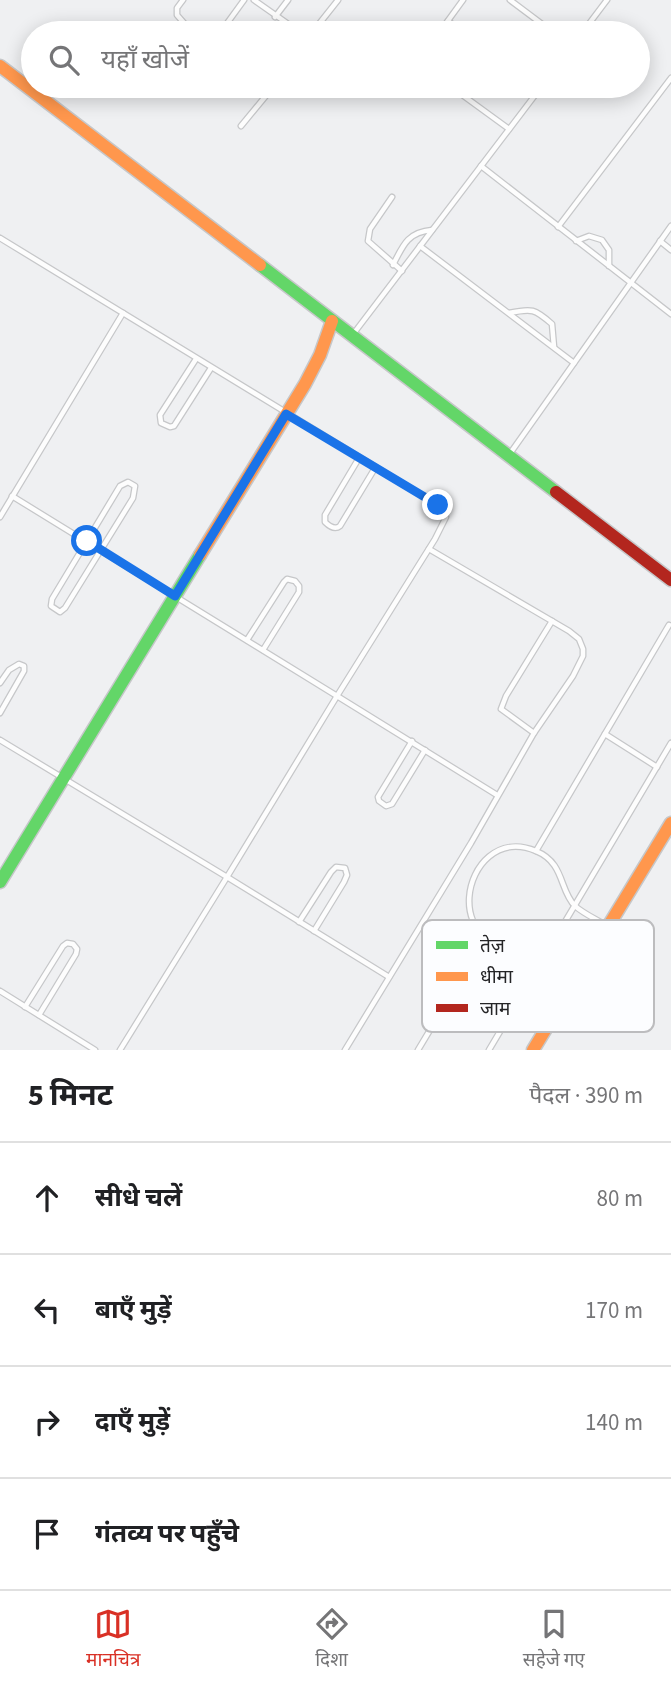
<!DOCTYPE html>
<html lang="hi">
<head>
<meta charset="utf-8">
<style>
  body { margin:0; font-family:"Source Sans 3","Noto Sans Devanagari",sans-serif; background:#f6f6f6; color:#202124 }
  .stop { position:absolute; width:21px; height:21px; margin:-16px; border:5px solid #1a73e8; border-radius:50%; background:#fff }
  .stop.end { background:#1a73e8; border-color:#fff; box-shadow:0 2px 7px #0008 }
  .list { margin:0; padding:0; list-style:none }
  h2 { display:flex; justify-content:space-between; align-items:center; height:91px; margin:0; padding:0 28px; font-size:30px }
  h2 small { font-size:23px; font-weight:400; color:#757577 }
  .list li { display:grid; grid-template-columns:46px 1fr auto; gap:21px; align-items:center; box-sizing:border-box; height:112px; padding:0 28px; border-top:2px solid #e0e0e0 }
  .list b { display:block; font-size:26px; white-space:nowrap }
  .list em { font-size:23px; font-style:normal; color:#757577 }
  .icon { flex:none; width:38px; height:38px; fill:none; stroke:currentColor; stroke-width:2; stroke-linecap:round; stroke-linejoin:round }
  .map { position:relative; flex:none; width:671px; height:1050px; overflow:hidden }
  .search { position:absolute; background:#fff; box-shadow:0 4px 18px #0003; left:21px; right:21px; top:21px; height:77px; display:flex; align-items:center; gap:18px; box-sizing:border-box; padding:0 24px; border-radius:38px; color:#757577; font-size:26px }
  .sheet { height:539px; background:#fff }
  nav { display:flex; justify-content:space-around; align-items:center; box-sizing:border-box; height:98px; border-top:2px solid #e0e0e0; background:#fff; font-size:19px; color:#757577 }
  nav a { display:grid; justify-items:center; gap:4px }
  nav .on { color:#d93025 }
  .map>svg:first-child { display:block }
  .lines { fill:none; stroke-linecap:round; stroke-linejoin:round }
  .lane-casing { stroke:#c6c7c9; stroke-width:7 }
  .fast-casing { stroke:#c6c7c9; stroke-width:15 }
  .slow-casing { stroke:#c6c7c9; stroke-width:15 }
  .jam-casing { stroke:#c6c7c9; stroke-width:15 }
  .lane { stroke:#fdfdfd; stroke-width:4.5 }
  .fast { stroke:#63d668; stroke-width:12 }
  .slow { stroke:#ff974d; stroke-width:12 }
  .jam { stroke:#b3261e; stroke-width:12 }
  .route { stroke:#1a73e8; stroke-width:9 }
  .key { fill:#fcfdff; stroke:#bcbcbe; stroke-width:2 }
  .key-label { font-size:19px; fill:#252527 }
</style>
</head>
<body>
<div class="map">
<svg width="671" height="1050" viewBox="0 0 671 1050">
  <rect width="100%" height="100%" fill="#eff0f2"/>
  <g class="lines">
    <defs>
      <g id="lane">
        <path d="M 183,0 L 177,8 L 177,15 L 184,23 L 198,33"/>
        <path d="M 254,0 L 301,33"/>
        <path d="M 510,0 L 554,33"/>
        <path d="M 275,17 L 288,0"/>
        <path d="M 448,21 L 465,33"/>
        <path d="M 220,33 L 244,0"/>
        <path d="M 307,33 L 315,29 L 338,0"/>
        <path d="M 439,33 L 463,0"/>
        <path d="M 582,33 L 607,0"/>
        <path d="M 450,86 L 509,129"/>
        <path d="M 241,126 L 274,86"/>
        <path d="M 481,166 L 671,314"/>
        <path d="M 392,197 L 370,229 L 368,241 L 402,271"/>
        <path d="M 558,227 L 671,78"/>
        <path d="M 0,238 L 438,505 L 444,511 L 446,517 L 435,539 L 337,696 L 12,496"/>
        <path d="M 576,241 L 589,236 L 602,240 L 609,250 L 609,266"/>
        <path d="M 660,241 L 671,250"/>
        <path d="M 420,246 L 574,363"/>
        <path d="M 393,265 C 403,245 408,232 432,230"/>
        <path d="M 509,313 C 532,308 535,309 552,324 L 554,347"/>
        <path d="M 354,333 L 542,86"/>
        <path d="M 196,359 L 160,415 L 161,423 L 170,427 L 174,426 L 211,368"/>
        <path d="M 509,455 L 671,226"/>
        <path d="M 359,458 L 325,515 L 325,522 C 329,526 335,530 340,526 L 375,468"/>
        <path d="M 128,482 L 135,486 L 133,498 L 65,608 L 60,612 L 51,606 L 52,599 L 120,486 Z"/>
        <path d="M 0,517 L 123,313"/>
        <path d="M 247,640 L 284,582 L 287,579 L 295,581 L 299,586 L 299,592 L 263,650"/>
        <path d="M 0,683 L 9,670 L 19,664 L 24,666 L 24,671 L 0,713"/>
        <path d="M 534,733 L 501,709 L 506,696 L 552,621"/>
        <path d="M 605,734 L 657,767"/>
        <path d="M 0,740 L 227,877 L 337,696 L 497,795"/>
        <path d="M 412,741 L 378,797 L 379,801 L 386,806 L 392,804 L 425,750"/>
        <path d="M 536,851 L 669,625"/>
        <path d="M 299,922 L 331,872 L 336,867 L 345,868 L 347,875 L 344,882 L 314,931"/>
        <path d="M 558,934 L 590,953"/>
        <path d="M 551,943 C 429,976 460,819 536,851 C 565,863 559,890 575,906 C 584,914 598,920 607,926"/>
        <path d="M 0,991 L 95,1050"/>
        <path d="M 25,1007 L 63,946 L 67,943 L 73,944 L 77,949 L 76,954 L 39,1015"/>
        <path d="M 120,1050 L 227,877 L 389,977"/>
        <path d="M 345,1050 L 471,843 L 534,733 L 573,676 L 583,656 L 583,649 L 579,639 L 569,631 L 429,549"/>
        <path d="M 418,1050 L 485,938"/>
        <path d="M 489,1050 L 671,743"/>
      </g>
      <g id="fast">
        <path d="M 260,265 L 556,492"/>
        <path d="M 0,882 L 200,555"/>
      </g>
      <g id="slow">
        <path d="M 0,66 L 260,265"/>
        <path d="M 200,555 L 305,384 L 320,355 L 332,321"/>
        <path d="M 533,1050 L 671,823"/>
      </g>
      <path id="jam" d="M 556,492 L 671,580"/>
    </defs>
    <use href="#lane" class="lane-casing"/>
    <use href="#fast" class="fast-casing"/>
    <use href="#slow" class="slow-casing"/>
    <use href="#jam" class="jam-casing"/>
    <use href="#lane" class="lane"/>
    <use href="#fast" class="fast"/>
    <use href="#slow" class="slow"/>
    <use href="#jam" class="jam"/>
  </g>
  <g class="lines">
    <path class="route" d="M 87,541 L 175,596 L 286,414 L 438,505"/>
  </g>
  <rect x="422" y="920" width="232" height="112" rx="10" class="key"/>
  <rect x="436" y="941" width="32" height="8" fill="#63d668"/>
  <rect x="436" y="972" width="32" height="9" fill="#ff974d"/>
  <rect x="436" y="1004" width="32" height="8" fill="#b3261e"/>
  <g class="key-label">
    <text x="480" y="952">तेज़</text>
    <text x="480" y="983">धीमा</text>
    <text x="480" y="1015">जाम</text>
  </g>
</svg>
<div class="stop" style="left:87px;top:541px"></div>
<div class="stop end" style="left:438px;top:505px"></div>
<div class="search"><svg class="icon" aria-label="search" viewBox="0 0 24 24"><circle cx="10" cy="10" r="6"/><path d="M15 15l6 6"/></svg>यहाँ खोजें</div>
</div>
<section class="sheet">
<h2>5 मिनट<small>पैदल · 390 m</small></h2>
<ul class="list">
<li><svg class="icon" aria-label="ahead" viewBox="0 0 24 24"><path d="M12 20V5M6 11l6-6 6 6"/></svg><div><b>सीधे चलें</b></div><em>80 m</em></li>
<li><svg class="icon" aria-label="left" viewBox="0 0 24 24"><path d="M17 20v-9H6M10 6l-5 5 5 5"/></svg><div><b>बाएँ मुड़ें</b></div><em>170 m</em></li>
<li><svg class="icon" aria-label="right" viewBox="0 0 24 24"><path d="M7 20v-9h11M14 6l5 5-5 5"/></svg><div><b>दाएँ मुड़ें</b></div><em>140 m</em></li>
<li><svg class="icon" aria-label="arrive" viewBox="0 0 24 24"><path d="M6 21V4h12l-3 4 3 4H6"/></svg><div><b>गंतव्य पर पहुँचे</b></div></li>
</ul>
</section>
<nav>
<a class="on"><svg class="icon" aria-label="map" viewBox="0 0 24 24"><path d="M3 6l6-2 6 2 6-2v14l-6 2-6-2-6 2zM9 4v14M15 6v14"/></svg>मानचित्र</a>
<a><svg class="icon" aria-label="directions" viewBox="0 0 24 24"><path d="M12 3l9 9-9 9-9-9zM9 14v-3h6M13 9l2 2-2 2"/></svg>दिशा</a>
<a><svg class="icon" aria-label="saved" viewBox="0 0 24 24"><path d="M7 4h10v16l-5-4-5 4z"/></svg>सहेजे गए</a>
</nav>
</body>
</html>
